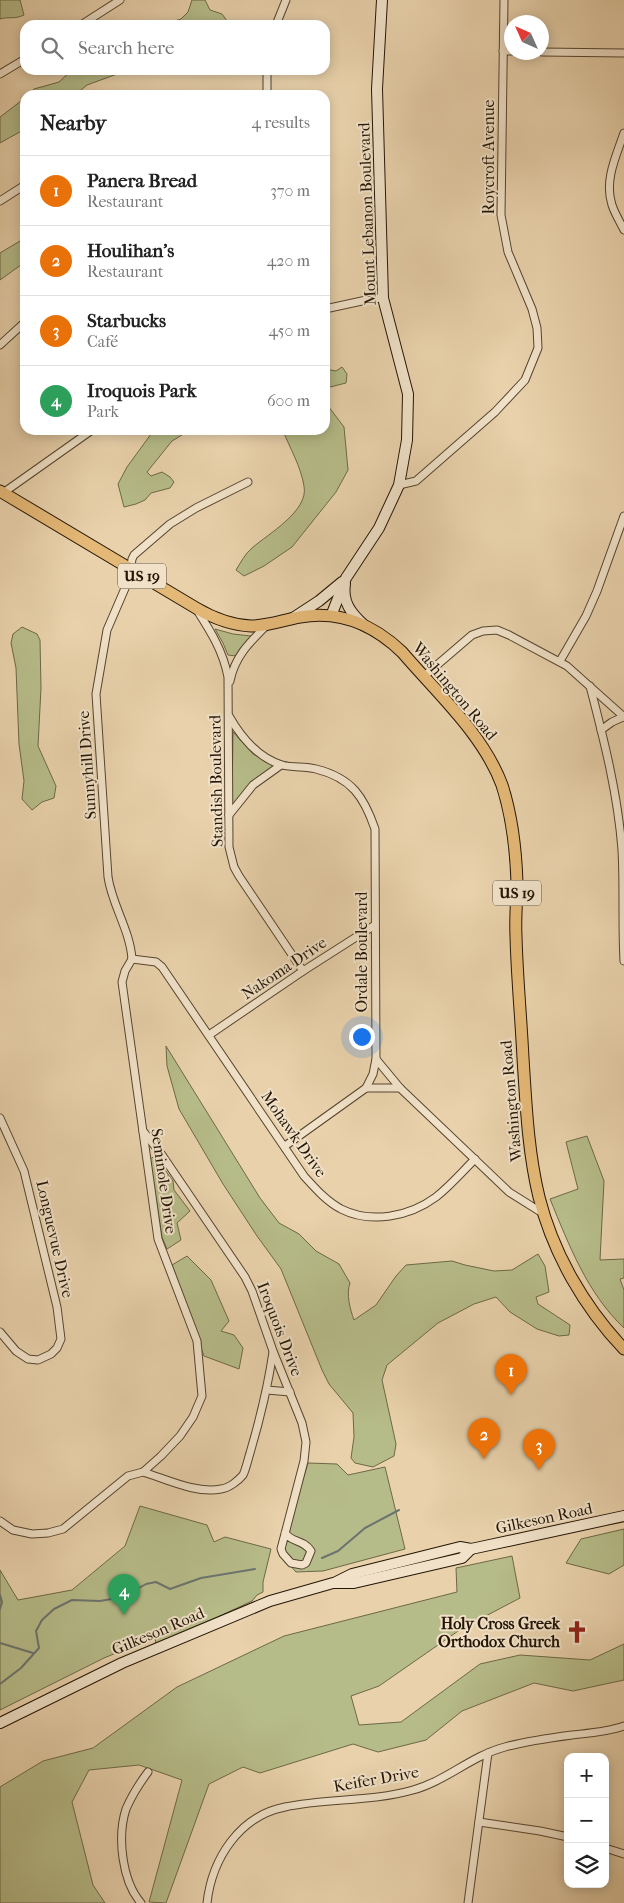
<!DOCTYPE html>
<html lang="en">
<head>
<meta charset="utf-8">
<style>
  body { margin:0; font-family:"IM FELL French Canon",serif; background:#f6f6f6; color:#222 }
  .controls { position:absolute; right:15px; bottom:15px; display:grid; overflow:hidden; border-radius:10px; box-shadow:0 2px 12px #0003 }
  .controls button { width:45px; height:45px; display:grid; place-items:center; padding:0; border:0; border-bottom:1px solid #e0e0e0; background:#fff; color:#222; font:25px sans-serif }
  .compass { position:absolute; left:504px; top:15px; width:45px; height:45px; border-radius:50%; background:#fff; box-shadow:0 2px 12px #0003; rotate:315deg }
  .you { position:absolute; left:361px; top:1036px; width:18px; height:18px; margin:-12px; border:4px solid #fff; border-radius:50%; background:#1a73e8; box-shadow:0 0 0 8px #1a73e833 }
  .badge { display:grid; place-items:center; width:32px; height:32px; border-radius:50%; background:#8f2418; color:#fff; font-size:16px; font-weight:700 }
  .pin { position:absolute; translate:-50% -41px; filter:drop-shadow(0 1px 2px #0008) }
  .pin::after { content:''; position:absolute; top:26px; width:18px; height:15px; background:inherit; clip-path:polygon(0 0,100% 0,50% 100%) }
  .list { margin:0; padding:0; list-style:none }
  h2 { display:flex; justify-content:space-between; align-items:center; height:65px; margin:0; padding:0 20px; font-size:21px }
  h2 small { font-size:16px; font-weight:400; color:#767676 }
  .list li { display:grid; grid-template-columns:32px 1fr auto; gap:15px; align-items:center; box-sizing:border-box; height:70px; padding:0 20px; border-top:1px solid #e0e0e0 }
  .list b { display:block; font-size:19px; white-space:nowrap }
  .list p { margin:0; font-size:16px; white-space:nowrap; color:#767676 }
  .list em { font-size:16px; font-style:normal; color:#767676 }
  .icon { flex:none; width:28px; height:28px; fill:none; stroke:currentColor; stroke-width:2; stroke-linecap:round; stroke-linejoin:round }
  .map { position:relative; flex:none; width:624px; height:1903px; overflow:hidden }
  .search { position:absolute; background:#fff; box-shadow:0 2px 12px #0003; left:20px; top:20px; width:310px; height:55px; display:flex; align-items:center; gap:12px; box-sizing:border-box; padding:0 18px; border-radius:15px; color:#767676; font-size:19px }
  .panel { position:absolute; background:#fff; box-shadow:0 2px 12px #0003; left:20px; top:90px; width:310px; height:345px; border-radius:15px }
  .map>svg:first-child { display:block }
  .green { fill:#b6bc89; stroke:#6d6847 }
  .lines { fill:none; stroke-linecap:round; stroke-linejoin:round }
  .stream { stroke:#6c746f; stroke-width:2 }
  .street-casing { stroke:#55442e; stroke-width:9 }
  .secondary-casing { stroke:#241505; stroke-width:12 }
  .primary-casing { stroke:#241505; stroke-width:13 }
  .street { stroke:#f0e1c8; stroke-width:7 }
  .secondary { stroke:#f0e1c8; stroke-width:10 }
  .primary { stroke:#e4b876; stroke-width:11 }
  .labels { text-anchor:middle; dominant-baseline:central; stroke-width:4; stroke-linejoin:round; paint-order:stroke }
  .shield { fill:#f0e1c8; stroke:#615240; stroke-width:1 }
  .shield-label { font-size:15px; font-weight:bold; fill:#241505 }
  .street-label { font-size:16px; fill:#241505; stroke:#f0e1c8 }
  .poi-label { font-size:16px; font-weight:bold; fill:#241505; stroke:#f0e1c8; text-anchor:end }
</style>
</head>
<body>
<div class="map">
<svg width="624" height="1903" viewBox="0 0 624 1903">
  <rect width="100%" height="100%" fill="#e8d1ab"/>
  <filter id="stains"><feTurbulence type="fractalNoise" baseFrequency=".004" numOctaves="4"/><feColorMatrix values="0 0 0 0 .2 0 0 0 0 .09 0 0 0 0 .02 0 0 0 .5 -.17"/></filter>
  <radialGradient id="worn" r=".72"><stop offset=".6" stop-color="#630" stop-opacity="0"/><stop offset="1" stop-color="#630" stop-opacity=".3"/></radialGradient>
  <g class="green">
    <path d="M 0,0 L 20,0 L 24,15 C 13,20 10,16 0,19 Z"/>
    <path d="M 192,0 L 205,0 L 210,10 L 222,14 L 227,21 L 225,25 L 162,25 L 181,19 L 188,12 Z"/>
    <path d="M 72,70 L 128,70 L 87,85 L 75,95 L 28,95 L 34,89 L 59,82 Z"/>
    <path d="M 25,98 L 25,129 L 0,143 L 0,117 Z"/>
    <path d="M 25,238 L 25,262 L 0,280 L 0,253 Z"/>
    <path d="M 342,367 L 347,374 L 346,383 L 326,388 L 325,391 L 325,369 L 336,371 Z"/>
    <path d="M 325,402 L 344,427 L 348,470 L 336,492 L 292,547 L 264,566 L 244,576 L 236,570 C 241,562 245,554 252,548 C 268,534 309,511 304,486 C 301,467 290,448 283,431 L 276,430 L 325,430 Z"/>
    <path d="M 154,430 L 190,430 L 172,441 L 147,472 L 151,476 L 162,472 L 170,477 L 174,482 L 170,488 L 151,493 L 145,500 L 136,504 L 124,507 L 118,484 L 127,467 Z"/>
    <path d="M 22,627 L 37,634 L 40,640 L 41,688 L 38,746 L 56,786 L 54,798 L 42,802 L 32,810 L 22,799 L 24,781 L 19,744 L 16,668 L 11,643 L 13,634 Z"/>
    <path d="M 215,629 L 233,634 L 251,636 L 236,656 L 228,655 L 223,643 Z"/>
    <path d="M 233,732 L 253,754 L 276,767 L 250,783 L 232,806 Z"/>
    <path d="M 166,1046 L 260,1198 L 279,1223 L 299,1234 L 316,1251 L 339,1264 L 350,1283 C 346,1294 350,1309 354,1320 L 376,1305 L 396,1276 L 406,1265 L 452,1261 L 465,1265 L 494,1271 L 512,1270 L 538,1254 L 545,1266 L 549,1292 L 536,1297 L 538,1304 L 570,1325 L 569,1335 L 559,1336 L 537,1329 L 510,1312 L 496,1297 L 474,1304 L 438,1323 L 387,1365 L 382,1380 L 396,1444 L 394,1456 L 373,1467 L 355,1463 L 351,1458 L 354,1437 L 353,1413 L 329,1384 L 322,1370 L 281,1269 L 257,1236 L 223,1184 L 179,1109 L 167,1066 Z"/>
    <path d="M 587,1136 L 604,1181 L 600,1260 L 624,1259 L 624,1278 L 620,1279 L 624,1290 L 624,1328 C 587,1293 569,1245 550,1199 L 578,1189 L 566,1142 Z"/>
    <path d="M 155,1156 L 173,1181 L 174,1190 L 190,1211 L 177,1223 L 181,1240 L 167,1249 L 162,1237 L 150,1159 Z"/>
    <path d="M 187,1256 L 211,1280 L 229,1321 L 221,1331 L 234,1335 L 243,1348 L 239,1369 L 204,1356 L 172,1265 Z"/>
    <path d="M 308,1463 L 337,1464 L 348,1475 L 385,1467 L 405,1549 L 323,1571 L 296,1572 L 280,1554 Z"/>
    <path d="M 140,1506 L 207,1525 L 214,1542 L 225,1537 L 271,1549 L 263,1582 L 263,1592 L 257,1595 L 252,1601 L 156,1646 L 155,1637 L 104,1658 L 0,1710 L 0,1570 L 18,1600 L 72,1590 L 125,1546 Z"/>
    <path d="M 624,1529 L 624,1565 L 609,1574 L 566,1563 L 581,1539 Z"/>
    <path d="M 512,1556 L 520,1598 L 461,1629 L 379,1686 L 351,1696 L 359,1725 L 401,1722 L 480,1664 L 520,1655 L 590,1660 L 624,1644 L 624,1680 L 573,1691 L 534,1683 L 462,1711 L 426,1740 L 378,1752 L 353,1744 L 260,1773 L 243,1767 L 209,1784 L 166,1903 L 149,1902 L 182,1780 L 139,1765 L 89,1770 L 72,1802 L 93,1885 L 105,1903 L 0,1903 L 0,1787 L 43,1761 L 93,1748 L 177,1687 L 284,1636 L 457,1592 L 456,1568 Z"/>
  </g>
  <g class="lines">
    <g class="stream">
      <path d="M 322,1558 L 338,1551 L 365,1528 L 399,1510"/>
      <path d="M 0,1595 L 2,1602 L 0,1609"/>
      <path d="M 0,1643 L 33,1653"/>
      <path d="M 0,1684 L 21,1668 L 39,1648 L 36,1631 L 42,1620 L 54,1609 L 72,1600 L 100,1601 L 123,1597 L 146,1584 L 156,1582 L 170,1589 L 201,1578 L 255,1569"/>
    </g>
    <defs>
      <g id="street">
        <path d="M 81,25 L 120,0"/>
        <path d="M 276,25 L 286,0"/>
        <path d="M 503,51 L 512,51"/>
        <path d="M 542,52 L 624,53"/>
        <path d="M 267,70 L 267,95"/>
        <path d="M 0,74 L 25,59"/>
        <path d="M 624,133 C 616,156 604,181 612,205 C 615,214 620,222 624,230"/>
        <path d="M 0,201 L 25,185"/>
        <path d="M 325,309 L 371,299 L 383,298"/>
        <path d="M 0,345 L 25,322"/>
        <path d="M 399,485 L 416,481 L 495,412 L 525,380 L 538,348 L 537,328 L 532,309 L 508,252 L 501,215 L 504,0"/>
        <path d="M 3,493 L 92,430"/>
        <path d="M 197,610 C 211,632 223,651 228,677 L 229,847 L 234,867 L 239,876 L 303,971"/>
        <path d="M 560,661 L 586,616 L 597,591 L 624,516"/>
        <path d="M 423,677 L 472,635 L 483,631 L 497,630 L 509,635 L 567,666 L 624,717"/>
        <path d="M 230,681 C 235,656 250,642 267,625"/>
        <path d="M 590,686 C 604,740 618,795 622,850 C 624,887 622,924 624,961"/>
        <path d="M 229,716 C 241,737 258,758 282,765 C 293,768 305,766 316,769 C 352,778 364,797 375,829 L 376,1059 L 400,1088 L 509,1192 L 544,1214"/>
        <path d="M 601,730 L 612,722 L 623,717"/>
        <path d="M 229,815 L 253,785 L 281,765"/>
        <path d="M 132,959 C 130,930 112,905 108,877 L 96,694 L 107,630 L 129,579 L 132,559 L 134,555 L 170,524 L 196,508 L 248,482"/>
        <path d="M 132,959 L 156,962 L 162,967 L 304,1176 C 315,1188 326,1201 341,1209 C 371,1224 409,1217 436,1197 C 450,1186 462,1172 475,1159"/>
        <path d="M 209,1035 L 303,971 L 375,925"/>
        <path d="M 366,1088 L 373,1074 L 376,1059"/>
        <path d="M 0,1118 L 24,1171 L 57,1307 L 61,1339 L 57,1348 L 51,1354 L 38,1360 L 28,1359 L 16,1351 L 0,1332"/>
        <path d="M 143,1131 L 162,1155 L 245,1277 L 252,1291 L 273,1351 L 302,1423 L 306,1442 L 304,1461 L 281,1549 L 283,1554 L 291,1563 L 302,1565 L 306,1563 L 311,1551 C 303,1539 292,1543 285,1533"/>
        <path d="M 285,1146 L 366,1088 L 400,1088"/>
        <path d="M 267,1390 L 290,1392"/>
        <path d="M 143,1472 C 166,1479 196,1494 221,1489 C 229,1488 238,1481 243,1475 C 246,1469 248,1459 250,1453 C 260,1419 268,1386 273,1352"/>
        <path d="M 0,1521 L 13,1530 L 32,1534 L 48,1533 L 63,1529 L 128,1476 L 143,1472 L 161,1456 L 180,1436 L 193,1417 L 202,1396 L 197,1341 L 158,1239 L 122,982 L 125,971 L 132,959"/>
        <path d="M 479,1822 L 540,1831 L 568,1837"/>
        <path d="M 605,1848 L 624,1854"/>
        <path d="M 141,1903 C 122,1881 117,1837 126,1809 C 132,1795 139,1784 148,1772"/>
        <path d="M 207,1903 C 212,1859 239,1816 285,1807 C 327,1798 371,1802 413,1790 C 446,1781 471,1756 505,1747 C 527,1741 549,1738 572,1735 C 590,1733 607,1732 624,1726"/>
        <path d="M 468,1903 L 488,1753"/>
      </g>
      <g id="secondary">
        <path d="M 345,584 C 342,602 351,613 364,625"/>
        <path d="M 331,616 L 346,578 L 379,528 L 399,485 L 407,440 L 408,394 L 383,298 L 377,89 L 382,0"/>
        <path d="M 293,618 L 319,601 L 342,582"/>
        <path d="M 336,1582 L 352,1574 L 460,1547 L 471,1549 L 624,1516"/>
        <path d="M 0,1723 L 122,1663 L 270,1601 L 333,1583 L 354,1583 L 462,1558 L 471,1549"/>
      </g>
      <path id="primary" d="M 0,491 L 196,608 C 213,618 230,625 251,626 C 268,626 283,620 300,617 C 339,610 374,625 402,652 C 437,693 483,734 502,785 C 512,816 516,851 517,883 C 517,900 515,918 516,936 C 517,977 521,1017 523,1058 C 526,1104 528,1152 539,1197 C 553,1253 584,1307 624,1349"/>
    </defs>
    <use href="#street" class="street-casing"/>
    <use href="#secondary" class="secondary-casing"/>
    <use href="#primary" class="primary-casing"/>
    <use href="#street" class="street"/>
    <use href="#secondary" class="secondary"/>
    <use href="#primary" class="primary"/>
  </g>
  <defs>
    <symbol id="church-bare" viewBox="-9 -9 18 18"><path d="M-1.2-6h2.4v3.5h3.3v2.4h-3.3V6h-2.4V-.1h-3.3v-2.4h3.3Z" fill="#8f2418" stroke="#f0e1c8" stroke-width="2.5" paint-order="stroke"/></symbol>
  </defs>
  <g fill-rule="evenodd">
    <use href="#church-bare" x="561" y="1616" width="32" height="32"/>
  </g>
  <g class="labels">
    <g class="shield">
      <rect x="118" y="563.5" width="48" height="25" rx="4"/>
      <rect x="493" y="880.5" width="48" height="25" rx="4"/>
    </g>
    <g class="shield-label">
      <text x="142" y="576">US 19</text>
      <text x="517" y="893">US 19</text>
    </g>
    <g class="street-label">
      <text transform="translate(488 157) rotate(-90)">Roycroft Avenue</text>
      <text transform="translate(367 214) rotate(-92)">Mount Lebanon Boulevard</text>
      <text transform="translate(455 691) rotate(50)">Washington Road</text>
      <text transform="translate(87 765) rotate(-94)">Sunnyhill Drive</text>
      <text transform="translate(216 781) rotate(-91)">Standish Boulevard</text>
      <text transform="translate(361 952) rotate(-90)">Ordale Boulevard</text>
      <text transform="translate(284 968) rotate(-34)">Nakoma Drive</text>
      <text transform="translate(511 1101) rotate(-95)">Washington Road</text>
      <text transform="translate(294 1134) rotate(55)">Mohawk Drive</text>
      <text transform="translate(164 1181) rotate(82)">Seminole Drive</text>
      <text transform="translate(55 1239) rotate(77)">Longuevue Drive</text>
      <text transform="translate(280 1329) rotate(69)">Iroquois Drive</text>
      <text transform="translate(544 1518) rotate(-12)">Gilkeson Road</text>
      <text transform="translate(158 1631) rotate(-23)">Gilkeson Road</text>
      <text transform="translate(376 1779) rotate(-10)">Keifer Drive</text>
    </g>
    <g class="poi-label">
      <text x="560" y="1623">Holy Cross Greek<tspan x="560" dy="18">Orthodox Church</tspan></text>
    </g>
  </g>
  <rect width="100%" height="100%" filter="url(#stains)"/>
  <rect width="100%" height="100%" fill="url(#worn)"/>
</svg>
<div class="controls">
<button>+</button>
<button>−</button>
<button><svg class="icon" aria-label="layers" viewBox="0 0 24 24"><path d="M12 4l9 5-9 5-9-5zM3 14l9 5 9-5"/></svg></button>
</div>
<svg class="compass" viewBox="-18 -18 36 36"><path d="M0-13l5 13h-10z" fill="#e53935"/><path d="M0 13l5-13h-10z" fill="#767676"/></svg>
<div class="you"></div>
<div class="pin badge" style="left:511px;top:1395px;background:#e8710a">1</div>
<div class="pin badge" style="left:484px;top:1459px;background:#e8710a">2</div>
<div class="pin badge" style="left:539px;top:1470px;background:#e8710a">3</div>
<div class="pin badge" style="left:124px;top:1615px;background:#2e9e5b">4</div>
<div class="search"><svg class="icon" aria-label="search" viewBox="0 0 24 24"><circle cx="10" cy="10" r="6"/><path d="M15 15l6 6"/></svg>Search here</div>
<section class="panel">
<h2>Nearby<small>4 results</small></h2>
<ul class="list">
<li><span class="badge" style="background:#e8710a">1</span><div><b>Panera Bread</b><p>Restaurant</p></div><em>370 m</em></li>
<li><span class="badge" style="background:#e8710a">2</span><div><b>Houlihan's</b><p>Restaurant</p></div><em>420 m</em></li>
<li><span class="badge" style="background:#e8710a">3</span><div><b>Starbucks</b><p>Café</p></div><em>450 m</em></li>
<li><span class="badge" style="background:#2e9e5b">4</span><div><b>Iroquois Park</b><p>Park</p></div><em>600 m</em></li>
</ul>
</section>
</div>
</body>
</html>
